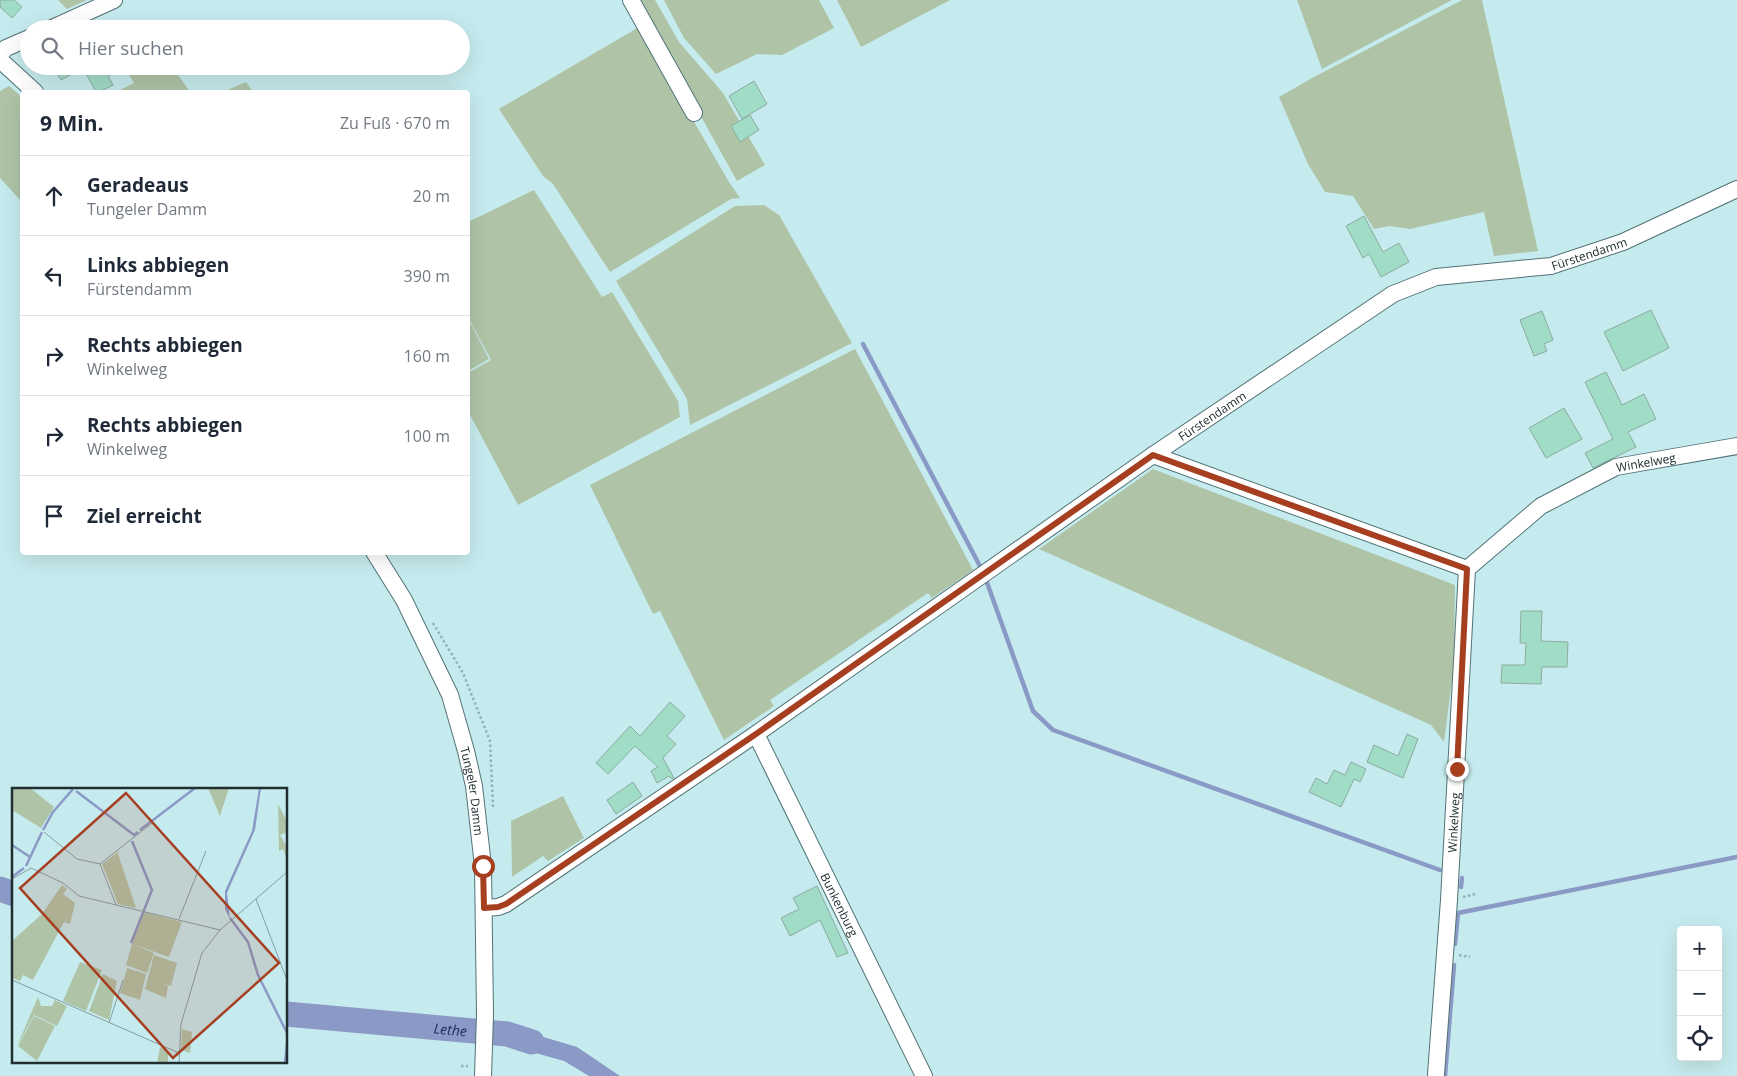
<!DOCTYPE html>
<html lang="de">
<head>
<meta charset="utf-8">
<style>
  body { margin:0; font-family:"Open Sans",sans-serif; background:#f6f6f7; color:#1f2937 }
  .controls { position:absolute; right:15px; bottom:15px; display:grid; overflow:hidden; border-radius:5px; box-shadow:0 5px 20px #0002 }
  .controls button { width:45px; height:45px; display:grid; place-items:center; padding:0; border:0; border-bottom:1px solid #e0e1e3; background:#fff; color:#1f2937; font:25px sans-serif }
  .stop { position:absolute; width:15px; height:15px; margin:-11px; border:4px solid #a63e20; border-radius:50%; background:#fff }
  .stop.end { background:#a63e20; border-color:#fff; box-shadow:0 1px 5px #0008 }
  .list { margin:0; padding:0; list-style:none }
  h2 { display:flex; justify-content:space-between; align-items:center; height:65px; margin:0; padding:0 20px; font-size:21px }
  h2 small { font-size:16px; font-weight:400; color:#747a83 }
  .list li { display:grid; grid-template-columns:32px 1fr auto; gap:15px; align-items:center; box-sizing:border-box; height:80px; padding:0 20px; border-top:1px solid #e0e1e3 }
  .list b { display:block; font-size:19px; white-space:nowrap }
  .list p { margin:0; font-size:16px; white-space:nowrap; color:#747a83 }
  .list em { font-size:16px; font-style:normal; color:#747a83 }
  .icon { flex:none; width:28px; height:28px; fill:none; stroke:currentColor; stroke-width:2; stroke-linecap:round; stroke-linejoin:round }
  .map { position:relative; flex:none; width:1737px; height:1076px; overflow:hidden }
  .search { position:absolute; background:#fff; box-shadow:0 5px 20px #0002; left:20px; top:20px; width:450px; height:55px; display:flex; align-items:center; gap:12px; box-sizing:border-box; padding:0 18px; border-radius:28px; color:#747a83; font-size:19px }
  .panel { position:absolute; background:#fff; box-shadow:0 5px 20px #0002; left:20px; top:90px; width:450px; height:465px; border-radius:5px }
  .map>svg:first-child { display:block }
  .green { fill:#afc4a7 }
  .water { fill:#8b99c6 }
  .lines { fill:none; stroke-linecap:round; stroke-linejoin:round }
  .stream { stroke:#8b99c6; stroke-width:4.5 }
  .river { stroke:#8b99c6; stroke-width:25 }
  .building { fill:#a1dcc7; stroke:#8bab9f }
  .minor-casing { stroke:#517376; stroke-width:18 }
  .path { stroke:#94b2b5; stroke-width:2.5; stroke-dasharray:2.5 2.5; stroke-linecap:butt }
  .minor { stroke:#fff; stroke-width:16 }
  .route { stroke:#a63e20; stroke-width:6 }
  .labels { text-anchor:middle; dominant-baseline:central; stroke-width:5; stroke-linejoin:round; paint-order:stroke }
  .street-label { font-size:12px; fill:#202e30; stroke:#d3f8fc }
  .water-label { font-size:14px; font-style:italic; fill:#1d285f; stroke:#d3f8fc }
  .inset-river { fill:none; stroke:#8b99c6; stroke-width:2.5 }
  .inset-road { fill:none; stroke:#849fa2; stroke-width:1 }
  .view { fill:#a63e20; fill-opacity:0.15; stroke:#a63e20; stroke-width:2.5 }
  .inset-edge { fill:none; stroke:#202e30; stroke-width:2.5 }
</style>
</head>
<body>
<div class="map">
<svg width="1737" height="1076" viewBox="0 0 1737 1076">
  <rect width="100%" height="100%" fill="#c6ebee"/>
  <g class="green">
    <path d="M 58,0 L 87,0 L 67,9 Z"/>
    <path d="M 636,0 L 655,0 L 679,42 L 723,93 L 765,165 L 737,181 Z"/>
    <path d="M 664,0 L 819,0 L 834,28 L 782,55 L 757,54 L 716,74 L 684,38 Z"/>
    <path d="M 837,0 L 950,0 L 861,47 Z"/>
    <path d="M 1297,0 L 1452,0 L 1322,69 Z"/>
    <path d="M 1462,0 L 1482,0 L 1538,251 L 1494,256 L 1484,212 L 1410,229 L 1389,226 L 1374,229 L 1353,196 L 1325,192 L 1308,164 L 1279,97 L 1312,78 Z"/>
    <path d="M 639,27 L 729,182 L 740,198 L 731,199 L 610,272 L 553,184 L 543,176 L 499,109 Z"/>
    <path d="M 133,66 L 172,66 L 190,92 L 116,92 L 134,83 L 126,70 Z"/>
    <path d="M 246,82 L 253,92 L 223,92 Z"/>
    <path d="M 9,86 L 22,97 L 22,202 L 0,178 L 0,91 Z"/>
    <path d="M 534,190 L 602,297 L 612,292 L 678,401 L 680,417 L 518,505 L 468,411 L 468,373 L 491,360 L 468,317 L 468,222 Z"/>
    <path d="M 764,205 L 779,215 L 852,343 L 690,425 L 687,399 L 616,281 L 735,206 Z"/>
    <path d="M 471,324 L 489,359 L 468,371 L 468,326 Z"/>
    <path d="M 855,349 L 973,570 L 932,598 L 928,593 L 770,700 L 774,706 L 724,740 L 660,611 L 653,614 L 590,485 Z"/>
    <path d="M 1153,469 L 1455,585 L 1454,665 L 1444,742 L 1431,725 L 1039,549 Z"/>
    <path d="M 563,796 L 584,838 L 548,861 L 543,856 L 512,877 L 511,821 Z"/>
  </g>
  <path class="water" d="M 500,1024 L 577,1047 L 620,1076 L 589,1076 L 564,1061 L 500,1043 Z"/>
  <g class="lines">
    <g class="stream">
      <path d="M 863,344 L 982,570"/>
      <path d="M 985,577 L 1033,711 L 1053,730 L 1440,870"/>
      <path d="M 1461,887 L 1462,878"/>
      <path d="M 1455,944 L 1458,913 L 1737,857"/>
      <path d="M 1445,1076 L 1454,965"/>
    </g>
    <g class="river">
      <path d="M 0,889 L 14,894"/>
      <path id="s1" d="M 286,1014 L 507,1034 L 532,1042"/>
    </g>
  </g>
  <g class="building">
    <path d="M 0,0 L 14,0 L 22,7 L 12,18 L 0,7 Z"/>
    <path d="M 53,66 L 127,66 L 108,76 L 113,85 L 99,92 L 96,92 L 83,68 L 61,80 Z"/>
    <path d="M 754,81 L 767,104 L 742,119 L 729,96 Z"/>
    <path d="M 750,115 L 759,130 L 740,142 L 731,126 Z"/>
    <path d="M 1364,216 L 1383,252 L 1399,243 L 1409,262 L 1381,277 L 1369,254 L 1363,258 L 1346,226 Z"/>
    <path d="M 1651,310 L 1669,348 L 1623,371 L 1604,332 Z"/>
    <path d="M 1542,311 L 1553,340 L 1544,344 L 1547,351 L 1534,356 L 1520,320 Z"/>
    <path d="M 1606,372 L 1622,405 L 1644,394 L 1656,419 L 1628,432 L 1636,447 L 1593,468 L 1585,453 L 1613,439 L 1585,382 Z"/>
    <path d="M 1564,408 L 1582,439 L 1546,458 L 1529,428 Z"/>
    <path d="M 1521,611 L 1542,611 L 1541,641 L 1568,642 L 1567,667 L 1542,667 L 1541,684 L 1501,683 L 1502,665 L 1525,665 L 1526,643 L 1520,643 Z"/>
    <path d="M 670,702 L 685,716 L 667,736 L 676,744 L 663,758 L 674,778 L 672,779 L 669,776 L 657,783 L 651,771 L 658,767 L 635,746 L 608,774 L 596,763 L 630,726 L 640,736 Z"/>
    <path d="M 1407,734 L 1418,739 L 1403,778 L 1367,762 L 1374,745 L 1398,756 Z"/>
    <path d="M 1351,762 L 1366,769 L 1360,782 L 1354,779 L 1341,807 L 1309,792 L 1316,778 L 1327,784 L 1334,770 L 1345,775 Z"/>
    <path d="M 633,782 L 642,796 L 616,814 L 607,800 Z"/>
    <path d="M 817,886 L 848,953 L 837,957 L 820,920 L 790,936 L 781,918 L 799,909 L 793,898 Z"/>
  </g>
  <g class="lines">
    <defs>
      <g id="minor">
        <path d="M 631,0 L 694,113"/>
        <path d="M 50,29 L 114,0"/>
        <path d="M 0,54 L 6,48 L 29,38"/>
        <path d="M 0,60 L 35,92"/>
        <path id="s2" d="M 1153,455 L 1467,569 L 1541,506 L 1616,467 L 1737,446"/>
        <path id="s3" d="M 374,552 L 404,600 L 450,695 L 466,751 L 474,786 L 483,866 L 485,1015 L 483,1076"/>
        <path id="s4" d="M 756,734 L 924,1076"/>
        <path id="s5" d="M 485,908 L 498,907 L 506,904 L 756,734 L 1153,455 L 1393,294 L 1436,277 L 1551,266 L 1623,242 L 1737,189"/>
        <path id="s6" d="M 1436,1074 L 1449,900 L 1467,569"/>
      </g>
    </defs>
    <use href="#minor" class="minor-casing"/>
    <g class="path">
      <path d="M 433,623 L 463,673 L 490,741 L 493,807"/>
      <path d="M 1463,897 L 1475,894"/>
      <path d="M 1459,955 L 1470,957"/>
      <path d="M 461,1066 L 468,1066"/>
    </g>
    <use href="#minor" class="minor"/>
  </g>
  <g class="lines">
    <path class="route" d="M 483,866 L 484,908 L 498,907 L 506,904 L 756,734 L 1153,455 L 1467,569 L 1457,769"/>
  </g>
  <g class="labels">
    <g class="street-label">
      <text stroke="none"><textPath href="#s5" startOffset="1300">Fürstendamm</textPath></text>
      <text stroke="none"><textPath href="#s5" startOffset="880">Fürstendamm</textPath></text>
      <text stroke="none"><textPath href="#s2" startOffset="546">Winkelweg</textPath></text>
      <text stroke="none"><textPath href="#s3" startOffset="261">Tungeler Damm</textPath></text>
      <text stroke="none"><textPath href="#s6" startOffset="252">Winkelweg</textPath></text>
      <text stroke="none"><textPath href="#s4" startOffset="190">Bunkenburg</textPath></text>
    </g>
    <g class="water-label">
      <text stroke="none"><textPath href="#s1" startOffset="165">Lethe</textPath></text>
    </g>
  </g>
  <g transform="translate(12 788)">
    <rect width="275" height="275" fill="#c6ebee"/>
    <path d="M 0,0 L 18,0 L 42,19 L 29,40 L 0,22 ZM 196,0 L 217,0 L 208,28 L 207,26 ZM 266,16 L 275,33 L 275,44 L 268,47 L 275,59 L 275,71 L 271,61 L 267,63 ZM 107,63 L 106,66 L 124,120 L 106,116 L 90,76 ZM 50,97 L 55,101 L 51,106 L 63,115 L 58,136 L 52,134 L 21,192 L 11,187 L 8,193 L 0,190 L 0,153 L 30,126 ZM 131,124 L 170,134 L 157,169 L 120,156 ZM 120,156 L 142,165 L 135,185 L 114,177 ZM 142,167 L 165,175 L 159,198 L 151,196 L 156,198 L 154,210 L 133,201 ZM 68,174 L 90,182 L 74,223 L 51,213 ZM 115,180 L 134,186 L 128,212 L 108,205 ZM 91,186 L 105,193 L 97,232 L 77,223 ZM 26,209 L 29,218 L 40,218 L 43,212 L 55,218 L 45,238 L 22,227 L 5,258 ZM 22,228 L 43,238 L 25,273 L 6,258 ZM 170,241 L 180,244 L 178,265 L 169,262 ZM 148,259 L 156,263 L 156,275 L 145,275 Z" fill="#afc4a7"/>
    <path d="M 247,0 L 249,0 L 243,42 L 215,105 L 218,131 L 213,121 L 213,103 L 240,43 Z" fill="#8b99c6"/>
    <path class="inset-river" d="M 64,3 L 122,47 L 126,44M 31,42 L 41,24 L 61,1M 128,42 L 183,0M 0,57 L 18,69M 14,78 L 30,44M 0,89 L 12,80M 218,130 L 236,154 L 246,187 L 275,245M 119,155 L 140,102 L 120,53M 273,275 L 275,256"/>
    <path class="inset-road" d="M 32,44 L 65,71 L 88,76 L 104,117M 88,76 L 140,35M 0,91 L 19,80 L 51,95 L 67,108 L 208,142M 244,111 L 275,192M 167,131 L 194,63M 0,192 L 167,265M 97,235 L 111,192M 167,275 L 169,236 L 190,165 L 208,142 L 275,84"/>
    <path class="view" d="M 114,5 L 267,175 L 161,270 L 8,100 Z"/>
    <rect width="275" height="275" class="inset-edge"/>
  </g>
</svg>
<div class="controls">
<button>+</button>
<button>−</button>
<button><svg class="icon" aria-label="locate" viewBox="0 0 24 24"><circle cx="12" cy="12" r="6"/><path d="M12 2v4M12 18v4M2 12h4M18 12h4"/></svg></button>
</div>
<div class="stop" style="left:483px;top:866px"></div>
<div class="stop end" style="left:1457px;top:769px"></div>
<div class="search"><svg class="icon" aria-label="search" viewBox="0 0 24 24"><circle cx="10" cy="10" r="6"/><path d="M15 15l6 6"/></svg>Hier suchen</div>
<section class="panel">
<h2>9 Min.<small>Zu Fuß · 670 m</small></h2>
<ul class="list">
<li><svg class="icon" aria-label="ahead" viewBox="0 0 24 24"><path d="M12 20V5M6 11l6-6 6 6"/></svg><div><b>Geradeaus</b><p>Tungeler Damm</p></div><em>20 m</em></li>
<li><svg class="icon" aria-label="left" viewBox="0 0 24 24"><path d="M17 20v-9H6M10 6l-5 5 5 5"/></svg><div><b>Links abbiegen</b><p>Fürstendamm</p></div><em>390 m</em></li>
<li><svg class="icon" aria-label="right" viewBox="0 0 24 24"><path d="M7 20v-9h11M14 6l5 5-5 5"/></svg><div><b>Rechts abbiegen</b><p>Winkelweg</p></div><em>160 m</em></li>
<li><svg class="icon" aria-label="right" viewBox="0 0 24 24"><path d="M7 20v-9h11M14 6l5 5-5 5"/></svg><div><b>Rechts abbiegen</b><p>Winkelweg</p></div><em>100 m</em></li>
<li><svg class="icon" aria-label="arrive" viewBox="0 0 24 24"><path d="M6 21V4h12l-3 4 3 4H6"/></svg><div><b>Ziel erreicht</b></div></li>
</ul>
</section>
</div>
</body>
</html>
